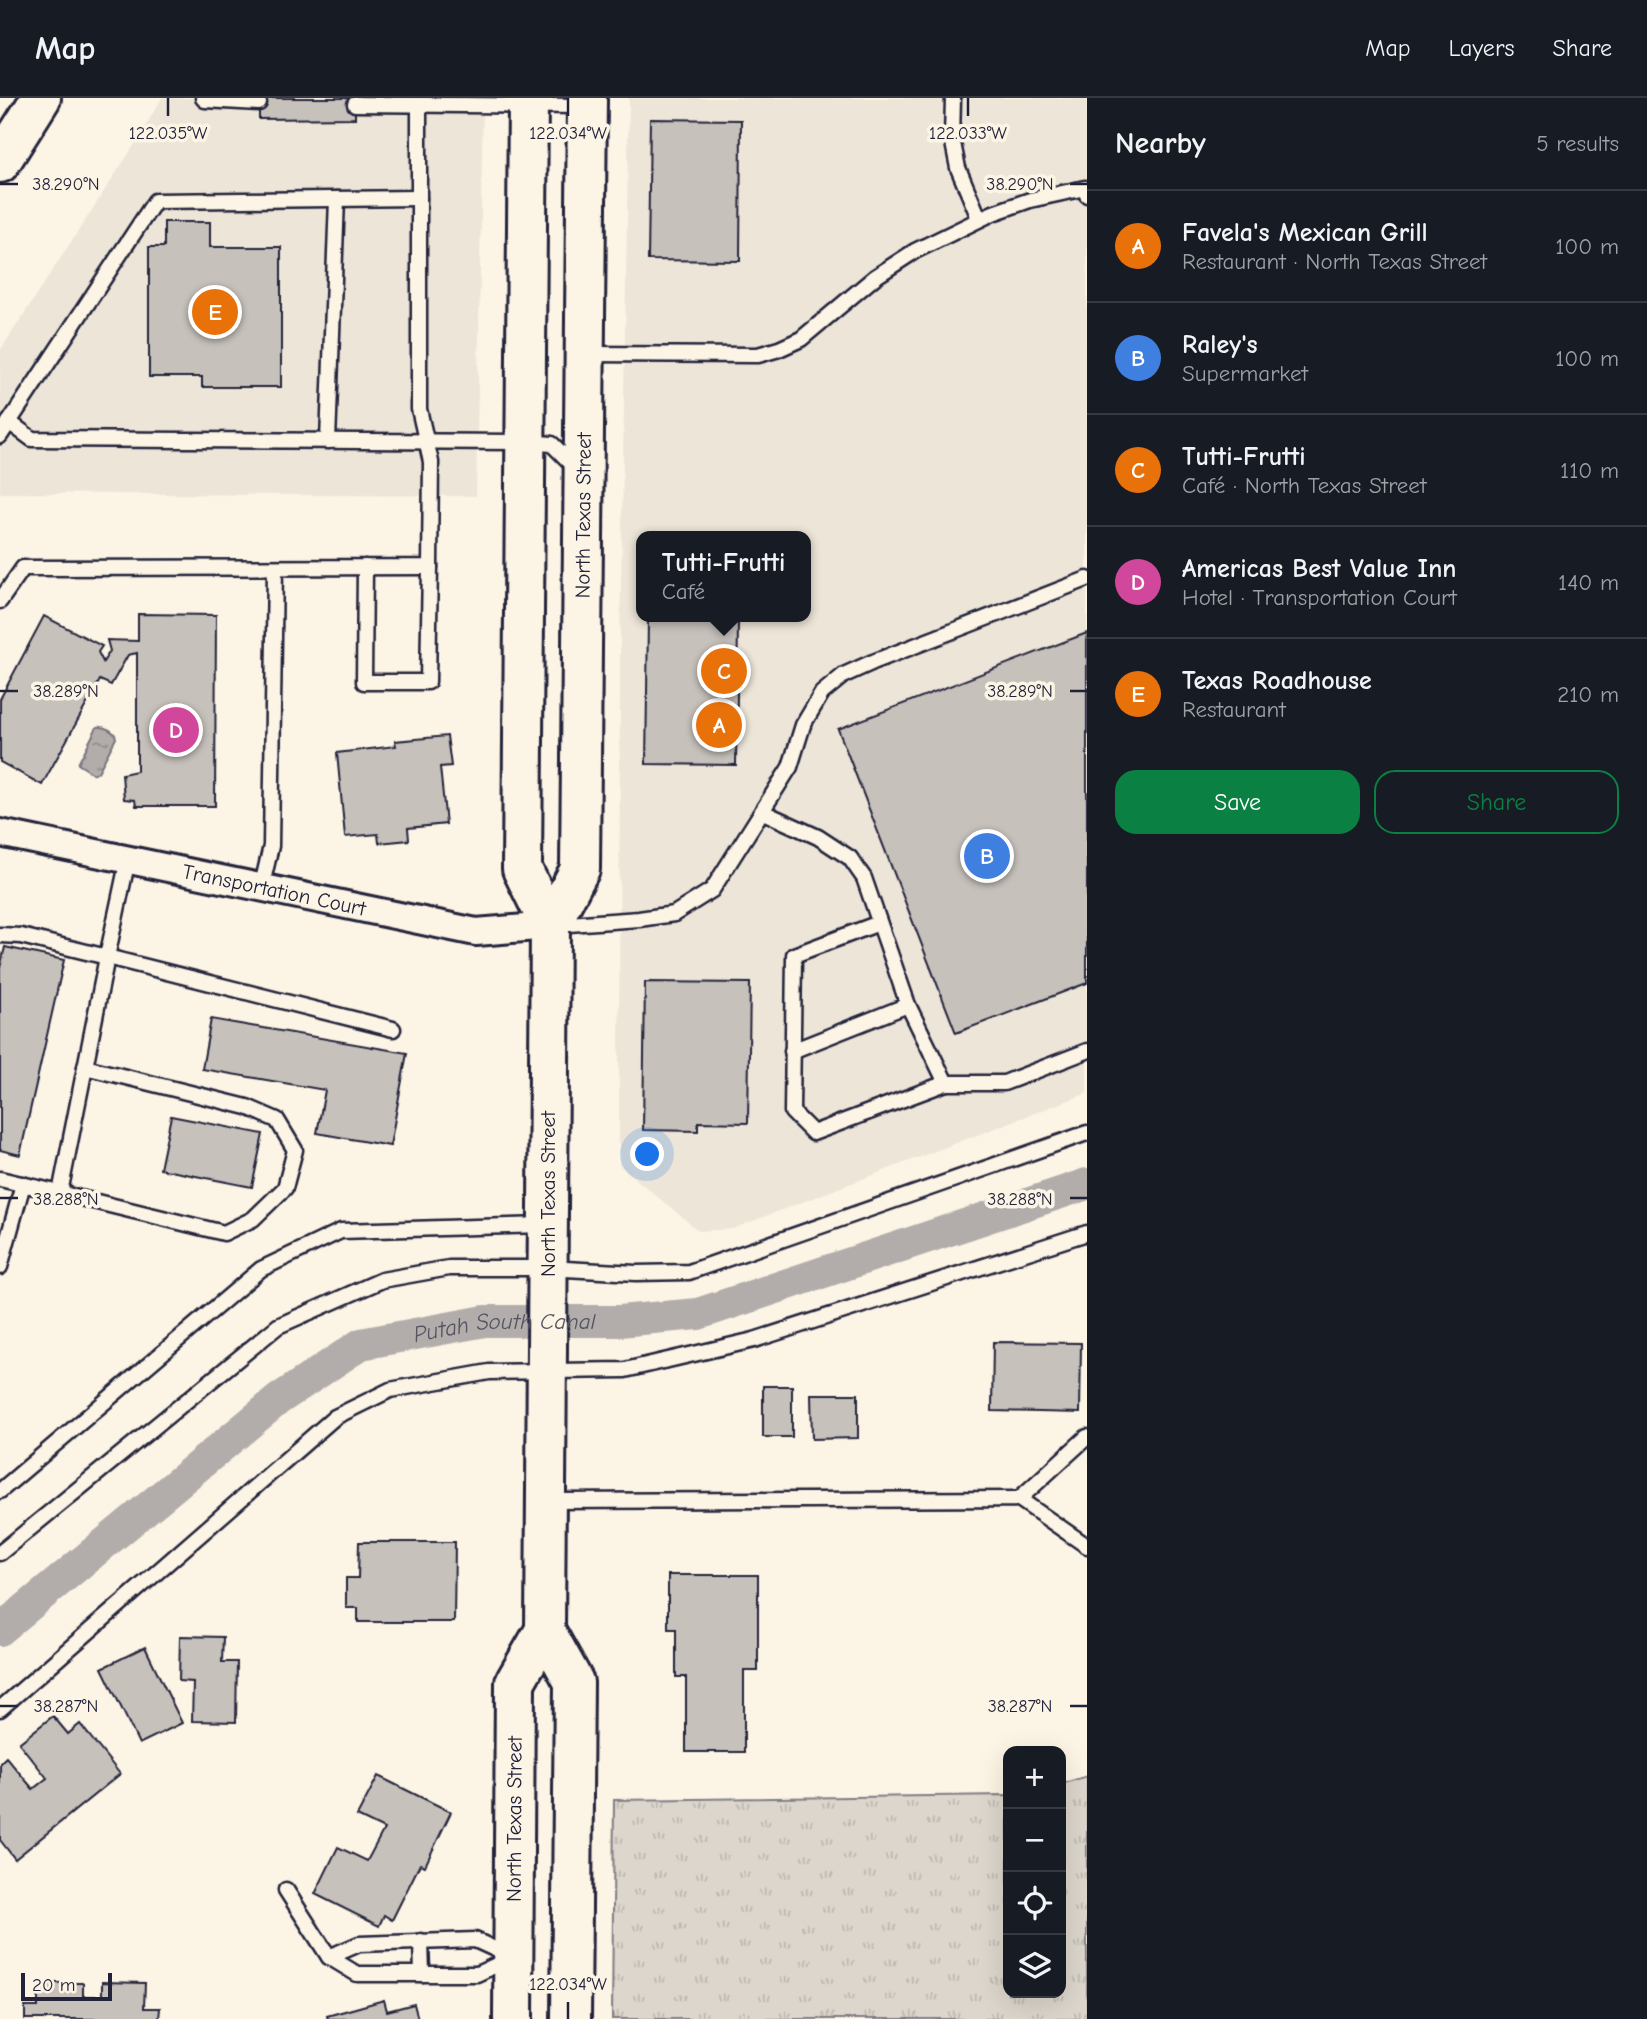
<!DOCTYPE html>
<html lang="en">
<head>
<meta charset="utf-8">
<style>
  body { margin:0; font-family:"Comic Neue",sans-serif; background:#20242c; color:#f1f3f6 }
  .controls { position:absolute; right:21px; bottom:21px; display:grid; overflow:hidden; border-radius:14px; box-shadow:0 7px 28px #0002 }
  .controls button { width:63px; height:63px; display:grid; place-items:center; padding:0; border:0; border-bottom:2px solid #363941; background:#171b24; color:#f1f3f6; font:35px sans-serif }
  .scale { position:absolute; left:21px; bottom:18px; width:91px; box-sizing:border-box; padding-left:7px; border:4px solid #22223b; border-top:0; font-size:19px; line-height:24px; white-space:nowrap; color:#22223b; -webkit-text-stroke:5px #fcf5e5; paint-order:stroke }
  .you { position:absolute; left:648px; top:1057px; width:24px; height:24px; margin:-18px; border:5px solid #fff; border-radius:50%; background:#1a73e8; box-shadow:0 0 0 10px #1a73e833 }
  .badge { display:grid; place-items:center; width:46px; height:46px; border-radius:50%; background:#0b8043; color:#fff; font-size:23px; font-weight:700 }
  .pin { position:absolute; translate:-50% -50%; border:4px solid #fff; box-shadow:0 2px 7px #0006 }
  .popup { position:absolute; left:636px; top:433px; width:175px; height:91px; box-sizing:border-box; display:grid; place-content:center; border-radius:14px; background:#171b24; filter:drop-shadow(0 2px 5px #0005); font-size:23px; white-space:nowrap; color:#9ea1a6 }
  .popup b { font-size:26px; color:#f1f3f6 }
  .popup::after { content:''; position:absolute; left:50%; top:100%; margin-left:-14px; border:14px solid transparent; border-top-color:#171b24 }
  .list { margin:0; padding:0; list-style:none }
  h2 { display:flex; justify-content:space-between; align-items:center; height:91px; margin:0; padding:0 28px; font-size:30px }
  h2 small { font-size:23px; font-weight:400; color:#9ea1a6 }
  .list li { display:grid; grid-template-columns:46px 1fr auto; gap:21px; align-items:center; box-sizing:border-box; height:112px; padding:0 28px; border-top:2px solid #363941 }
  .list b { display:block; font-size:26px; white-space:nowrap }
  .list p { margin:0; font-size:23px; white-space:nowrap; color:#9ea1a6 }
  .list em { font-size:23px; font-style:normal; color:#9ea1a6 }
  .actions { display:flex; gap:14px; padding:21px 28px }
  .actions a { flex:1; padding:16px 0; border:2px solid #0b8043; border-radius:21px; text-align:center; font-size:24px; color:#0b8043 }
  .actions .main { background:#0b8043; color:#fff }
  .icon { flex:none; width:38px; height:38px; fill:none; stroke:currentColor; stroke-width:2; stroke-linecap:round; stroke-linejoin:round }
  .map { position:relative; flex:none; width:1087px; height:1921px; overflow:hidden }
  header { display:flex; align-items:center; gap:42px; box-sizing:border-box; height:98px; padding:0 35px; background:#171b24; border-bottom:2px solid #363941 }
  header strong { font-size:33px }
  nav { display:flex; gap:38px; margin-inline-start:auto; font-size:24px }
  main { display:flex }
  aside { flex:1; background:#171b24 }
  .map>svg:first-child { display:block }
  .built { fill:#ece5d8; fill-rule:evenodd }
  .grass { fill:url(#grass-tufts); stroke:#7f7c84; stroke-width:2 }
  .water { fill:url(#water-ripples); stroke:#78757e; stroke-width:2 }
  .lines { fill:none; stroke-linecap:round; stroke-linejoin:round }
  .canal { stroke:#b2adab; stroke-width:32 }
  .building { fill:#c6c1bb; stroke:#22223b; stroke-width:2 }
  .lane-casing { stroke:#22223b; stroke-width:19 }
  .street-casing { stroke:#22223b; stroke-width:32 }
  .secondary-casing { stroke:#22223b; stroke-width:44 }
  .highway-casing { stroke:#22223b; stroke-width:44 }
  .lane { stroke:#fcf5e5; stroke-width:14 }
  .street { stroke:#fcf5e5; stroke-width:26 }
  .secondary { stroke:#fcf5e5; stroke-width:38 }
  .highway { stroke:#fcf5e5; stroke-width:38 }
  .ticks { fill:none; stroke:#22223b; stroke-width:2.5 }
  .labels { text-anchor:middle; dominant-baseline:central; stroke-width:7; stroke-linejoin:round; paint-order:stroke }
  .street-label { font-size:21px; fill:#22223b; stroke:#fcf5e5 }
  .water-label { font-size:23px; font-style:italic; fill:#545362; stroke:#fcf5e5 }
  .ticks-label { font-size:18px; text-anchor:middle; fill:#22223b; stroke:#fcf5e5; stroke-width:7; stroke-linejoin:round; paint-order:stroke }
</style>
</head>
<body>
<header>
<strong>Map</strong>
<nav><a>Map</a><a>Layers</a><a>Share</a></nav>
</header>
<main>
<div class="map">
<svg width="1087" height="1921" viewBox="0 0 1087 1921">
  <defs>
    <pattern id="grass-tufts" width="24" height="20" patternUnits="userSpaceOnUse" patternTransform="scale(1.75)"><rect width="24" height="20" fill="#dcd6cc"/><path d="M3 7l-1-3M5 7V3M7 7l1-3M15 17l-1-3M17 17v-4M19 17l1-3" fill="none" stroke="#bcb7b0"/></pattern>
    <pattern id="water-ripples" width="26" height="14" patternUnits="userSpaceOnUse" patternTransform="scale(1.75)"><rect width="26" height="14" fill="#b2adab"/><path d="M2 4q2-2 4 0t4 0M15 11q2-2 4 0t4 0" fill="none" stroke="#908c8c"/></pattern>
  </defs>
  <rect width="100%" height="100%" fill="#fcf5e5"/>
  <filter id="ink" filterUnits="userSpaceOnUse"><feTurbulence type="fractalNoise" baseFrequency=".0143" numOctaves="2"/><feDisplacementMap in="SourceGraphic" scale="14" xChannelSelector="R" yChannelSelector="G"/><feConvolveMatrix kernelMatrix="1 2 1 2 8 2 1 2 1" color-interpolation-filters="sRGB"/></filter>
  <g filter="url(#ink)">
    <g class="built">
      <path d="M 162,0 L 483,0 L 476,398 L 0,395 L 0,253 L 135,46 Z"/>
      <path d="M 629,0 L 1087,0 L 1087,995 L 732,1131 L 699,1133 L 619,1067 L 620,547 ZM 642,438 L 806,438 L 806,519 L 642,519 Z"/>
    </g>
    <path class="grass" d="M 1087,1678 L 1087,1921 L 612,1921 L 614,1702 L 1008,1697 L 1008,1895 L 1061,1895 L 1061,1686 Z"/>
    <path class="water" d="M 97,629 C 104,628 115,633 116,640 L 98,674 L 94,676 L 78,666 Z"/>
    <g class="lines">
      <path class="canal" id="s1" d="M 0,1532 L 279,1301 L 361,1246 L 485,1223 L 619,1223 L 698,1216 L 1087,1086"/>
    </g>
    <g class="building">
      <path d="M 259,0 L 355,0 L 355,20 L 259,21 Z"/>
      <path d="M 650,21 L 741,22 L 740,163 L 648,162 Z"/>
      <path d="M 164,124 L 210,124 L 210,149 L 281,149 L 281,289 L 202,289 L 202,279 L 149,279 L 149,149 L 164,149 Z"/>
      <path d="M 138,516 L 216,517 L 215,708 L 136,708 L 135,702 L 124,701 L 122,676 L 137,673 L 137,555 L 128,557 L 111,587 L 100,582 L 42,687 L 0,664 L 0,601 L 44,518 L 102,548 L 98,554 L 103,564 L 110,553 L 107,542 L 138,543 Z"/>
      <path d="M 667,519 L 703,519 L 703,525 L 738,525 L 736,667 L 646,666 L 648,522 L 667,522 Z"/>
      <path d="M 1087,535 L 1087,885 L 956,935 L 838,631 Z"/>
      <path d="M 447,638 L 451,668 L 440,669 L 446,726 L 408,730 L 409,742 L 379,745 L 378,736 L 345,739 L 337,655 L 396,648 L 395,643 Z"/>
      <path d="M 5,849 L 64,862 L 20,1057 L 0,1052 L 0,870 Z"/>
      <path d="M 645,884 L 750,885 L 748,1025 L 698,1024 L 698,1033 L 643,1032 Z"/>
      <path d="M 211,921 L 407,955 L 390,1048 L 317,1035 L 325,992 L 202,971 Z"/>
      <path d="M 171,1018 L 263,1036 L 252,1089 L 160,1071 Z"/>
      <path d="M 993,1244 L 1081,1245 L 1080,1315 L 992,1313 Z"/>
      <rect x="763" y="1288" width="29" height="51"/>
      <path d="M 811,1296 L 858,1296 L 858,1340 L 812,1341 Z"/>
      <path d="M 359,1444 L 455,1444 L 454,1524 L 358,1524 L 358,1510 L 346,1510 L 346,1480 L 358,1480 Z"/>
      <path d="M 668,1477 L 758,1477 L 758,1573 L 744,1573 L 744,1654 L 686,1654 L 686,1579 L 676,1579 L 676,1531 L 668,1531 Z"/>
      <path d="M 180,1538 L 223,1539 L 222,1564 L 237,1564 L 236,1624 L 192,1623 L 193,1584 L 179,1583 Z"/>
      <path d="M 145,1549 L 182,1625 L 139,1646 L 102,1570 Z"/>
      <path d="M 53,1618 L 68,1636 L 80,1626 L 120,1676 L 15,1761 L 0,1742 L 0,1665 L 6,1659 L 33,1691 L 47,1680 L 19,1645 Z"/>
      <path d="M 378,1678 L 451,1714 L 425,1768 L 420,1766 L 392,1822 L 384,1817 L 379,1828 L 315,1796 L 338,1749 L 367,1763 L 384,1731 L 357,1718 Z"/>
      <path d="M 102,1884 L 145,1885 L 144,1910 L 160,1910 L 159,1921 L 25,1921 L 25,1909 L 38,1909 L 38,1885 L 83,1885 L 83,1898 L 102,1898 Z"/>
      <path d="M 384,1902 L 387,1913 L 414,1906 L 418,1921 L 328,1921 L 327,1918 Z"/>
    </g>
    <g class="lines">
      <defs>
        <g id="lane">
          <path d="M 203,0 L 205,2 L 259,5"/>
          <path d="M 953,0 L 952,40 L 958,70 L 979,120"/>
          <path d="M 355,6 L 586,8"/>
          <path d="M 586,256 L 758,257 L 779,251 L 801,241 L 875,179 L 915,153 L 993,115 L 1030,102 L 1085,90 L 1087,97"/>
          <path d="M 9,324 L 32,341 L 526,344 L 552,346 L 577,371"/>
          <path d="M 0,338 L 155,103 L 419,100"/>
          <path d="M 328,343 L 337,101"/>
          <path d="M 365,469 L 364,584 L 428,584 L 430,469"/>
          <path d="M 0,503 L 23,470 L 430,469 L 431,364 L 419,311 L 419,8"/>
          <path d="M 763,714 L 818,739 L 850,760 L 864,780 L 908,907 L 946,985 L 1004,985 L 1087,953"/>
          <path d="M 128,761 L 107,859 L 393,931"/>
          <path d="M 262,787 L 271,748 L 275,470"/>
          <path d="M 879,825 L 794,857 L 792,1014 L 813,1035 L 946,985"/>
          <path d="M 555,827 L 639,821 L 674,816 L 712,792 L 790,669 L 803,627 L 822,595 L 844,577 L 873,564 L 1087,481"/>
          <path d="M 0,837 L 21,838 L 107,859 L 60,1095 L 0,1081"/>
          <path d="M 792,953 L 908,907"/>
          <path d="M 60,1095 L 224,1135 L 253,1121 L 285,1090 L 295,1052 L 277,1022 L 247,1009 L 85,969"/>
          <path d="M 0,1169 L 23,1086"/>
          <path d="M 0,1393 L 261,1171 L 341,1133 L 545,1127"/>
          <path d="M 1019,1401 L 1087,1339"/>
          <path d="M 548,1403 L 1019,1401 L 1087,1448"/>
          <path d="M 0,1455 L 278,1228 L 382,1182 L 449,1170 L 548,1170 L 636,1175 L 689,1174 L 1087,1035"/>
          <path d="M 0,1611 L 335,1319 L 390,1292 L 489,1274 L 625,1272 L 754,1242 L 1087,1135"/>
          <path d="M 286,1792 L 329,1859 L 357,1876 L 477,1876 L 509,1861"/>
          <path d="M 421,1843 L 422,1876"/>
          <path d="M 329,1859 L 359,1846 L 475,1842 L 510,1858"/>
        </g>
        <g id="street">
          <path id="s2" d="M 0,735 L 476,834 L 550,828"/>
        </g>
        <g id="secondary">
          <path d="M 528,0 L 522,771 L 550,828 L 545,1532 L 574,1584 L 571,1921"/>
          <path id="s3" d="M 550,828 L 580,771 L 587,0"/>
          <path id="s4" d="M 513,1921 L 515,1584 L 545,1532"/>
        </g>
        <path id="highway" d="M 0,65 L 41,0"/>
      </defs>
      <use href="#lane" class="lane-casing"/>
      <use href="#street" class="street-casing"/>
      <use href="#secondary" class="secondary-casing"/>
      <use href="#highway" class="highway-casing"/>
      <use href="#lane" class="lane"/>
      <use href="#street" class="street"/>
      <use href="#secondary" class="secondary"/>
      <use href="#highway" class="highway"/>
    </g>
  </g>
  <path class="ticks" d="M 168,0 L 168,18M 568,0 L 568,18M 968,0 L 968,18M 0,86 L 18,86M 1070,86 L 1087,86M 0,593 L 18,593M 1070,593 L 1087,593M 0,1100 L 18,1100M 1070,1100 L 1087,1100M 0,1608 L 18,1608M 1070,1608 L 1087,1608M 568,1904 L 568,1921"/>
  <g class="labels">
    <g class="street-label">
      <text stroke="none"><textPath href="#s3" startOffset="418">North Texas Street</textPath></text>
      <text stroke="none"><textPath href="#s2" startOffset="280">Transportation Court</textPath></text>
      <text transform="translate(548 1096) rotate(-90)">North Texas Street</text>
      <text stroke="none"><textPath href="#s4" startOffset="200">North Texas Street</textPath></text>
    </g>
    <g class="water-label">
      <text stroke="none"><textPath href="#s1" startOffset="606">Putah South Canal</textPath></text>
    </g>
  </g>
  <g class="ticks-label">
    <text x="168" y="41">122.035°W</text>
    <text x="568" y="41">122.034°W</text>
    <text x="968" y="41">122.033°W</text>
    <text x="66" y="92">38.290°N</text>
    <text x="1020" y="92">38.290°N</text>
    <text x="66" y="599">38.289°N</text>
    <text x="1020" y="599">38.289°N</text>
    <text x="66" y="1107">38.288°N</text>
    <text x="1020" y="1107">38.288°N</text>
    <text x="66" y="1614">38.287°N</text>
    <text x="1020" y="1614">38.287°N</text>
    <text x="568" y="1892">122.034°W</text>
  </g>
</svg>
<div class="controls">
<button>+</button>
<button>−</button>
<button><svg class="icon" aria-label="locate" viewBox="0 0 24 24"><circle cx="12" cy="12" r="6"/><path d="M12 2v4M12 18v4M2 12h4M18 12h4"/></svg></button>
<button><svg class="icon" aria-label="layers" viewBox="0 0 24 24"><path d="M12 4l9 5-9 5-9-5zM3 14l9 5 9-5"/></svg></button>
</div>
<div class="scale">20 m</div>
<div class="you"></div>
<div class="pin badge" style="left:719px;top:627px;background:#e8710a">A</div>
<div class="pin badge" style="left:987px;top:758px;background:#3f7fe0">B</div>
<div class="pin badge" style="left:724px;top:573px;background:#e8710a">C</div>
<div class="popup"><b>Tutti-Frutti</b>Café</div>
<div class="pin badge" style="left:176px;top:632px;background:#d1479c">D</div>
<div class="pin badge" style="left:215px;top:214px;background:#e8710a">E</div>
</div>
<aside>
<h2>Nearby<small>5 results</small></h2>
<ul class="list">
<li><span class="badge" style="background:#e8710a">A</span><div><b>Favela's Mexican Grill</b><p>Restaurant · North Texas Street</p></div><em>100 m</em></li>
<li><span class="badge" style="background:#3f7fe0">B</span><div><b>Raley's</b><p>Supermarket</p></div><em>100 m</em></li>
<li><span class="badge" style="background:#e8710a">C</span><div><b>Tutti-Frutti</b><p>Café · North Texas Street</p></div><em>110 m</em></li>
<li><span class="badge" style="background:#d1479c">D</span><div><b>Americas Best Value Inn</b><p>Hotel · Transportation Court</p></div><em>140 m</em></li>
<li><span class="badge" style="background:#e8710a">E</span><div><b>Texas Roadhouse</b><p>Restaurant</p></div><em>210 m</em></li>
</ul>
<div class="actions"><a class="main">Save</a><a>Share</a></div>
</aside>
</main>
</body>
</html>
